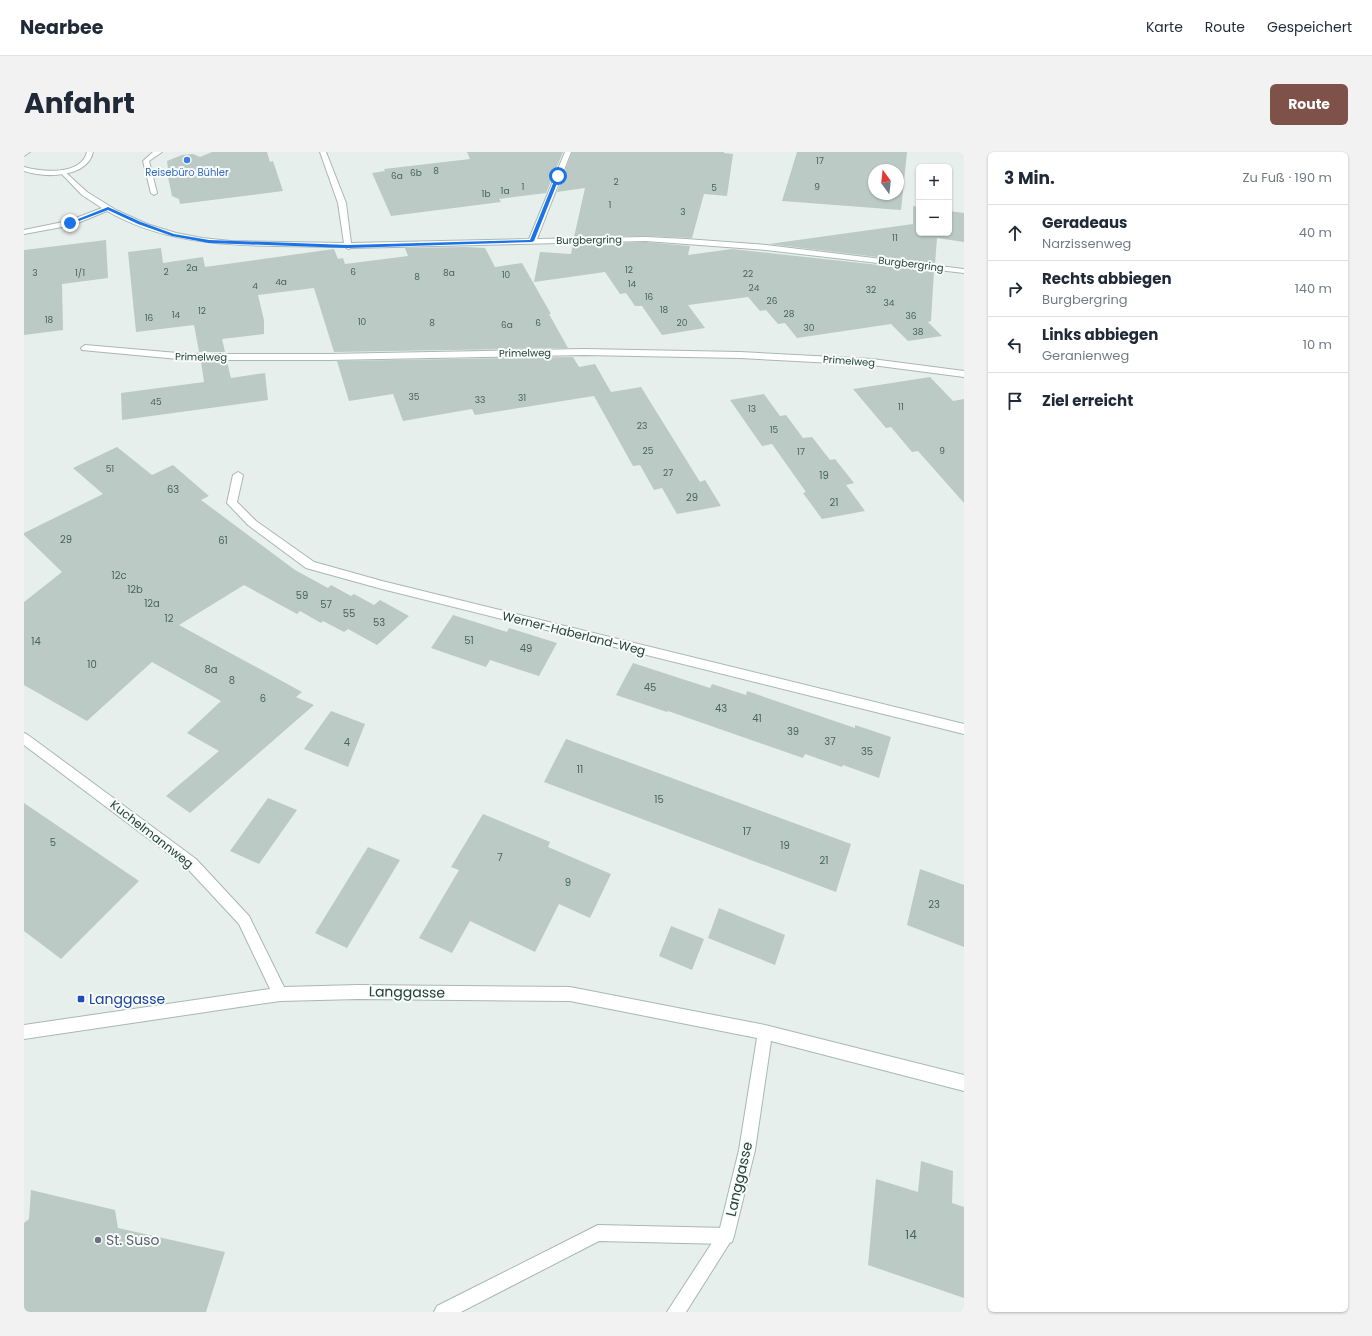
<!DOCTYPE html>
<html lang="de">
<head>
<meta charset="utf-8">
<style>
  body { margin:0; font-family:Poppins,sans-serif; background:#f2f2f3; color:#1f2937 }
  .controls { position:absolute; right:12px; top:12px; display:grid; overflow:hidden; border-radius:6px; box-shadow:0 1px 3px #0004 }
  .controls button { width:36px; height:36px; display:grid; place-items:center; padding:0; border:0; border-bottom:1px solid #e0e1e3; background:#fff; color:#1f2937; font:20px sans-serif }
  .compass { position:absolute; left:844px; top:12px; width:36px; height:36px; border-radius:50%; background:#fff; box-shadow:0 1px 3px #0004; rotate:345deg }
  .stop { position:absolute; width:12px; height:12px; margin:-9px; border:3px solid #1a73e8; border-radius:50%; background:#fff }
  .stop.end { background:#1a73e8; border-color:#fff; box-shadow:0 1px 4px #0008 }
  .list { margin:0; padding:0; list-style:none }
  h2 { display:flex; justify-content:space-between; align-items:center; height:52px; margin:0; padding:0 16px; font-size:17px }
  h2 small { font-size:13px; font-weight:400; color:#747a83 }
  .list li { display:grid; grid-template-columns:26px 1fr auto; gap:12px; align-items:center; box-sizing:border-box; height:56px; padding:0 16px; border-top:1px solid #e0e1e3 }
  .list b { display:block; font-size:15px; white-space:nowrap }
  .list p { margin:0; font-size:13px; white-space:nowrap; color:#747a83 }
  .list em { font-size:13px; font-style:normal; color:#747a83 }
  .icon { flex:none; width:22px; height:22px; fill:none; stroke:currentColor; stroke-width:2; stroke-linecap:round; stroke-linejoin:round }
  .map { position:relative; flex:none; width:940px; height:1160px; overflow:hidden; border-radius:6px }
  header { display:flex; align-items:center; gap:24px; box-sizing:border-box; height:56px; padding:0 20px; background:#fff; border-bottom:1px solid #e0e1e3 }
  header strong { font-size:19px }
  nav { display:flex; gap:22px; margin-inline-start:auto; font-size:14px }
  .intro { display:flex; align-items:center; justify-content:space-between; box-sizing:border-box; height:96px; padding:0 24px }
  h1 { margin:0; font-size:28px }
  .button { padding:10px 18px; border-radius:6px; background:#7f5249; color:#fff; font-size:14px; font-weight:700 }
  main { display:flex; gap:24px; padding:0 24px }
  aside { flex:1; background:#fff; border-radius:6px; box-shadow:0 1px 3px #0004 }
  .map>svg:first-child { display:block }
  .building { fill:#bbcac4; fill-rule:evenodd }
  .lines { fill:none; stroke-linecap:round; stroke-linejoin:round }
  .service-casing { stroke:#a8b8b2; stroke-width:2 }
  .minor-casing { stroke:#a8b8b2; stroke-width:2 }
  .tertiary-casing { stroke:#a8b8b2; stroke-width:2 }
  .service { fill:#fff; fill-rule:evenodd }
  .minor { fill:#fff; fill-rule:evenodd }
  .tertiary { fill:#fff; fill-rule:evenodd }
  .route { fill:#1a73e8 }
  .shop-dot { fill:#3f7fe0; stroke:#f7fbf9; stroke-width:1.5 }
  .transit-dot { fill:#1a4fb4; stroke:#f7fbf9; stroke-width:1.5 }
  .worship-dot { fill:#6b7280; stroke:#f7fbf9; stroke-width:1.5 }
  .labels { text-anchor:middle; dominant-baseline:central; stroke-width:4; stroke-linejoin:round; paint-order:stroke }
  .far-number-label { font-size:9px; fill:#4a645c }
  .far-shop-label { font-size:10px; fill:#366cbe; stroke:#f7fbf9 }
  .far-street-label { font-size:10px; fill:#24423a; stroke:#f7fbf9 }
  .number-label { font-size:10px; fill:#4a645c }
  .street-label { font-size:12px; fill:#24423a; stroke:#f7fbf9 }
  .near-number-label { font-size:12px; fill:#4a645c }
  .near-street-label { font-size:14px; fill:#24423a; stroke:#f7fbf9 }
  .near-transit-label { font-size:14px; fill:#164399; stroke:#f7fbf9; text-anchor:start }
  .near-worship-label { font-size:14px; fill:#5b616d; stroke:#f7fbf9; text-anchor:start }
</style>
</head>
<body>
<header>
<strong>Nearbee</strong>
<nav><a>Karte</a><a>Route</a><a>Gespeichert</a></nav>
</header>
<div class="intro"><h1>Anfahrt</h1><a class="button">Route</a></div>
<main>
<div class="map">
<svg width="940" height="1160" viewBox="0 0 940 1160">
  <rect width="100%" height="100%" fill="#e6efeb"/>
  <g class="building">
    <path d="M 188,0 L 243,0 L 246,10 L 249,9 L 259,39 L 156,52 L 155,47 L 148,44 L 144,25 L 145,24 L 143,9 L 158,3 L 169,2 L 176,5 Z"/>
    <path d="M 443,0 L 539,0 L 522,41 L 475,47 L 477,50 L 367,64 L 348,21 L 361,19 L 360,17 L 446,7 Z"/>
    <path d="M 548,0 L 700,0 L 700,1 L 709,2 L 703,44 L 680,42 L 668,86 L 622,84 L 550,85 L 561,36 L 533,40 Z"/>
    <path d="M 773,0 L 883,0 L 877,58 L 758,49 ZM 850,18 L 874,18 L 874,42 L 850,42 Z"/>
    <path d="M 889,54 L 895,55 L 895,81 L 925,81 L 925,59 L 940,61 L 940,90 L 913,86 L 911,112 L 745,92 L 889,72 Z"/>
    <path d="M 82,88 L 84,126 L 38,132 L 39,178 L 0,183 L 0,98 Z"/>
    <path d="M 622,90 L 666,94 L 664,103 L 708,97 L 910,119 L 907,169 L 904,170 L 918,184 L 884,189 L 867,172 L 773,186 L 761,171 L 754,172 L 742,158 L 736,159 L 724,145 L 664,153 L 681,176 L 638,183 L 618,154 L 611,154 L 602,141 L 596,142 L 581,120 L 510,130 L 516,100 L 547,102 L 549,92 Z"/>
    <path d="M 443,95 L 461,96 L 471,115 L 498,111 L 527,162 L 525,162 L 544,196 L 310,200 L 290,136 L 234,143 L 240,168 L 240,182 L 198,187 L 201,200 L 175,200 L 170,173 L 112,180 L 104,100 L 137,96 L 139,111 L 179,105 L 181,115 L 310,97 L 314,107 L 319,106 L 321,112 L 384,104 L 381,96 Z"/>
    <path d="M 549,205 L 555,215 L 571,212 L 587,240 L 617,235 L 676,330 L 681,328 L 697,354 L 653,362 L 638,336 L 630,338 L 616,313 L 609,314 L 570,244 L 451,263 L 448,257 L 379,269 L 369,242 L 325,249 L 313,209 Z"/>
    <path d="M 177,210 L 203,210 L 207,226 L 241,221 L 244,248 L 98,268 L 97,241 L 180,230 Z"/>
    <path d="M 906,225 L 929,249 L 940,247 L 940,351 L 894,299 L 888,300 L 867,275 L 862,276 L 829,237 Z"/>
    <path d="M 740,242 L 756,264 L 762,263 L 779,286 L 788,285 L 806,308 L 811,307 L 830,331 L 822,333 L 841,359 L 798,367 L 779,341 L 782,340 L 748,292 L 738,294 L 706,248 Z"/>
    <path d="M 93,295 L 128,323 L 149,313 L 185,344 L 177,348 L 271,418 L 304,436 L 307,433 L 327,444 L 330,442 L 350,453 L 356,448 L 385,464 L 353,493 L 324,477 L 320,480 L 299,469 L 297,471 L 276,459 L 273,462 L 220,433 L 155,473 L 278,540 L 272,545 L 290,553 L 166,661 L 142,644 L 195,599 L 163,581 L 197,549 L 128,510 L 63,569 L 0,533 L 0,450 L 38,420 L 0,383 L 0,381 L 79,342 L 49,316 Z"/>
    <path d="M 429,463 L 483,480 L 485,476 L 533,491 L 515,524 L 466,508 L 462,515 L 407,496 Z"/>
    <path d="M 609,511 L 686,536 L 688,532 L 722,543 L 723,539 L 831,576 L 831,573 L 867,585 L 855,626 L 819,613 L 818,615 L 781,602 L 779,606 L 644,559 L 643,560 L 592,543 Z"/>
    <path d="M 307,559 L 341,572 L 324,615 L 280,597 Z"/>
    <path d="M 542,587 L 827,692 L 812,740 L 520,630 Z"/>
    <path d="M 244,646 L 273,658 L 235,712 L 206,699 Z"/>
    <path d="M 0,651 L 115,729 L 37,807 L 0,779 Z"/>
    <path d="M 459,662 L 526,690 L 524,695 L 587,722 L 566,766 L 535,752 L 511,800 L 446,769 L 428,801 L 395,786 L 435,718 L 427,715 Z"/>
    <path d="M 344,695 L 376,708 L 323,796 L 291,781 Z"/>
    <path d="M 896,717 L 940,733 L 940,795 L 883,773 Z"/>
    <path d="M 695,756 L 761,783 L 751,813 L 684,786 Z"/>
    <path d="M 647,774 L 680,787 L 668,818 L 635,804 Z"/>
    <path d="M 897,1009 L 929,1019 L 928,1051 L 940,1055 L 940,1146 L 844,1113 L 852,1027 L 894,1040 Z"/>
    <path d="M 7,1038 L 91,1058 L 94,1076 L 201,1100 L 182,1160 L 0,1160 L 0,1071 L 5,1067 Z"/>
  </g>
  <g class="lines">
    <defs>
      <g id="service">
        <path d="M 129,0 L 138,0 L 125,9 L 133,41 L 130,43 L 127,41 L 119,9 Z"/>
        <path d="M 574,1073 L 702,1076 L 708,1078 L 710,1084 L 708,1090 L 702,1092 L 575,1089 L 437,1160 L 410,1160 L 413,1154 Z"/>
      </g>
      <g id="minor">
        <path d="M 296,0 L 302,0 L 322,51 L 327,91 L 505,87 L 541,0 L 547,0 L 513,87 L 622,85 L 662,87 L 742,93 L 940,117 L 940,121 L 742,98 L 622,89 L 327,96 L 324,97 L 321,95 C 297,95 274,94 251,94 C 192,93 135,89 83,59 L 49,73 L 0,82 L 0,78 L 44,69 L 78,56 L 58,43 L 36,20 L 39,18 L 63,40 L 92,58 L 123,72 L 152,81 L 178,86 L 207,89 L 320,91 L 314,51 Z"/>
        <path d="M 61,193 L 165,202 L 304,202 L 560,197 L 716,200 L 848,207 L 940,219 L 940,225 L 848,213 L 716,206 L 560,203 L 304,208 L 165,208 L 58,198 L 57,196 Z"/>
        <path d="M 214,320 L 219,323 L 213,350 L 232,369 L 290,410 L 358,429 L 940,572 L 940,582 L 358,437 L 282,416 L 224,373 L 205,353 L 203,351 L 209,323 Z"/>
        <path d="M 0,581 L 4,583 L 172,707 L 225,764 L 260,835 L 334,833 L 546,835 L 741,873 L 940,923 L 940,939 L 747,889 L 731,998 L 710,1084 L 662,1160 L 643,1160 L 695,1080 L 715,998 L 733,886 L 546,849 L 334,847 L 256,849 L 0,887 L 0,873 L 246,837 L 215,772 L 162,715 L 0,593 Z"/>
      </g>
      <g id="tertiary">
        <path d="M 0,0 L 6,0 L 0,4 Z"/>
        <path d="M 63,0 L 69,0 C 63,26 21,26 0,19 L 0,15 C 18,20 57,24 63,0 Z"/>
      </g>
    </defs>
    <use href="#service" class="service-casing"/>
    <use href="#minor" class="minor-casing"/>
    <use href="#tertiary" class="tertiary-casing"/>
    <use href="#service" class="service"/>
    <use href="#minor" class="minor"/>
    <use href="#tertiary" class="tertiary"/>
  </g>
  <path class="route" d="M 534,23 L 536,24 L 510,89 L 508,90 L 324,96 L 185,91 L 148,84 L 114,72 L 84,58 L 47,72 L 44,71 L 84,55 L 117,70 L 150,82 L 185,88 L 324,93 L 506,88 L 532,24 Z"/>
  <circle class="shop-dot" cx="163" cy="8" r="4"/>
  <rect class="transit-dot" x="53" y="843" width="8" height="8" rx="2"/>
  <circle class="worship-dot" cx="74" cy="1088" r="4"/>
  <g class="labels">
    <g class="far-number-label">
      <text x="796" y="9">17</text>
      <text x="412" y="19">8</text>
      <text x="392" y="21">6b</text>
      <text x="373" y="24">6a</text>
      <text x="592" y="30">2</text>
      <text x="499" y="35">1</text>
      <text x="793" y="35">9</text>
      <text x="690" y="36">5</text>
      <text x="481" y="39">1a</text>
      <text x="462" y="42">1b</text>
      <text x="586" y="53">1</text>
      <text x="659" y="60">3</text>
      <text x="871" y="86">11</text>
      <text x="168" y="116">2a</text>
      <text x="605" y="118">12</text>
      <text x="142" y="120">2</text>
      <text x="329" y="120">6</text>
      <text x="11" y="121">3</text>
      <text x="56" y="121">1/1</text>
      <text x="425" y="121">8a</text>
      <text x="724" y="122">22</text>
      <text x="482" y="123">10</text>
      <text x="393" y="125">8</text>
      <text x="257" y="130">4a</text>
      <text x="608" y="132">14</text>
      <text x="231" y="134">4</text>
      <text x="730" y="136">24</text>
      <text x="847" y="138">32</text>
      <text x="625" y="145">16</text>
      <text x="748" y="149">26</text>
      <text x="865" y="151">34</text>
      <text x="640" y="158">18</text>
      <text x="178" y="159">12</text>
      <text x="765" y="162">28</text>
      <text x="152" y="163">14</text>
      <text x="887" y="164">36</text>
      <text x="125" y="166">16</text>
      <text x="25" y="168">18</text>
      <text x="338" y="170">10</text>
      <text x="408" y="171">8</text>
      <text x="514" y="171">6</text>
      <text x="658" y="171">20</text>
      <text x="483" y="173">6a</text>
      <text x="785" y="176">30</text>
      <text x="894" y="180">38</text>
      <text x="390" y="245">35</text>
      <text x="498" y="246">31</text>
      <text x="456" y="248">33</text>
      <text x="132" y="250">45</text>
      <text x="877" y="255">11</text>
      <text x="728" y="257">13</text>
      <text x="618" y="274">23</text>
      <text x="750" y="278">15</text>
      <text x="624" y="299">25</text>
      <text x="918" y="299">9</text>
      <text x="777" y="300">17</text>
      <text x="86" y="317">51</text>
      <text x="644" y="321">27</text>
    </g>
    <g class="far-shop-label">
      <text x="163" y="20">Reisebüro Bühler</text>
    </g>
    <g class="far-street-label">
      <text transform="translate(565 88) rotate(-1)">Burgbergring</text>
      <text transform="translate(887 112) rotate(7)">Burgbergring</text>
      <text transform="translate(501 201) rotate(-1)">Primelweg</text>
      <text transform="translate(177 205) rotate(1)">Primelweg</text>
      <text transform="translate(825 209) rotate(4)">Primelweg</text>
    </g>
    <g class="number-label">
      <text x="800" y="323">19</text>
      <text x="149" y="337">63</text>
      <text x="668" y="345">29</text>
      <text x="810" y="350">21</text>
      <text x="42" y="387">29</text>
      <text x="199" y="388">61</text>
      <text x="95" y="423">12c</text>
      <text x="111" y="437">12b</text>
      <text x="278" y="443">59</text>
      <text x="128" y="451">12a</text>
      <text x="302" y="452">57</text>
      <text x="325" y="461">55</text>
      <text x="145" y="466">12</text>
      <text x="355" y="470">53</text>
      <text x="445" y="488">51</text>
      <text x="12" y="489">14</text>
      <text x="502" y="496">49</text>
      <text x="68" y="512">10</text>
      <text x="187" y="517">8a</text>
      <text x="208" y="528">8</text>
      <text x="626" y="535">45</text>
      <text x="239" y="546">6</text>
      <text x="697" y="556">43</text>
      <text x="733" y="566">41</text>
      <text x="769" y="579">39</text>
      <text x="806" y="589">37</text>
      <text x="323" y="590">4</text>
      <text x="843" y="599">35</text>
      <text x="556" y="617">11</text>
      <text x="635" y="647">15</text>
      <text x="723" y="679">17</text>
      <text x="29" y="690">5</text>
      <text x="761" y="693">19</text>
      <text x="476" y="705">7</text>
      <text x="800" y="708">21</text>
      <text x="544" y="730">9</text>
      <text x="910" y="752">23</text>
    </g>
    <g class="street-label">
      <text transform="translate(550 481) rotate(14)">Werner-Haberland-Weg</text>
      <text transform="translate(128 682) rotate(38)">Kuchelmannweg</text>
    </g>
    <g class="near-number-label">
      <text x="887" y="1082">14</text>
    </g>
    <g class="near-street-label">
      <text transform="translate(383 840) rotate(1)">Langgasse</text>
      <text transform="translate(715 1027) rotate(-77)">Langgasse</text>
    </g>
    <g class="near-transit-label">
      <text x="65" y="847">Langgasse</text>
    </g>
    <g class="near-worship-label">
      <text x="82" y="1088">St. Suso</text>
    </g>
  </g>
</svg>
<div class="controls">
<button>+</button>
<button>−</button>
</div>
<svg class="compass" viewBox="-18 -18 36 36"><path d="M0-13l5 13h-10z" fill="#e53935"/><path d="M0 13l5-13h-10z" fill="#747a83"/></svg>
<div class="stop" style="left:534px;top:24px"></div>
<div class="stop end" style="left:46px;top:71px"></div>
</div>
<aside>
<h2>3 Min.<small>Zu Fuß · 190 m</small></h2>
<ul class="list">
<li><svg class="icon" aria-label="ahead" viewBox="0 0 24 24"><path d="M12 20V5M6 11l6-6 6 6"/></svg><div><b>Geradeaus</b><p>Narzissenweg</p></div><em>40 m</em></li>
<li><svg class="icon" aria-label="right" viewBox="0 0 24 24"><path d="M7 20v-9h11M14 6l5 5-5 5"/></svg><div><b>Rechts abbiegen</b><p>Burgbergring</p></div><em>140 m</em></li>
<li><svg class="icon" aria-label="left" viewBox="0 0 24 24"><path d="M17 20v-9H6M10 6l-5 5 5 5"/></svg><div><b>Links abbiegen</b><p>Geranienweg</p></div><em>10 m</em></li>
<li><svg class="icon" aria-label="arrive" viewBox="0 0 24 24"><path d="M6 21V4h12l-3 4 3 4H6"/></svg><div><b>Ziel erreicht</b></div></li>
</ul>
</aside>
</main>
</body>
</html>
